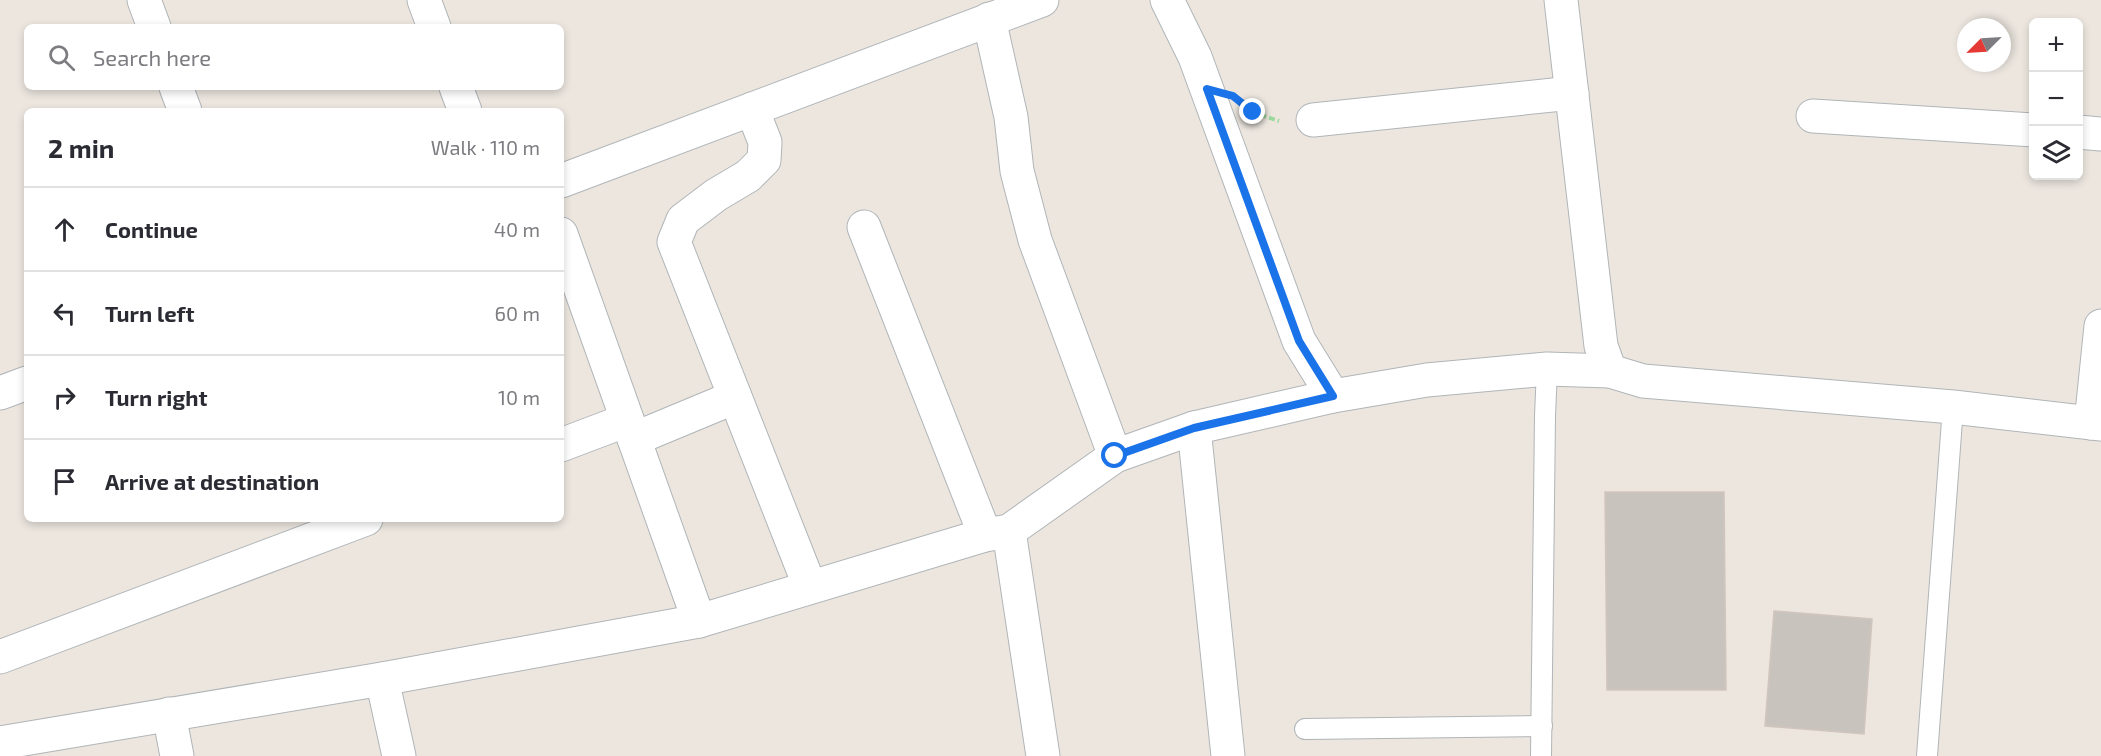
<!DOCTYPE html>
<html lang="en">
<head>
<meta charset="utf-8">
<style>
  body { margin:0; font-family:"Exo 2",sans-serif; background:#f2f2f3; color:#2b2b33 }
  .controls { position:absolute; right:18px; top:18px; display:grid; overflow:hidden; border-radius:9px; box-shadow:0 3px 9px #0003 }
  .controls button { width:54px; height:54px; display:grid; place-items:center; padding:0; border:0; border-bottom:2px solid #e1e1e2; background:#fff; color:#2b2b33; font:30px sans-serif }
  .compass { position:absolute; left:1957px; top:18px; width:54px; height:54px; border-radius:50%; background:#fff; box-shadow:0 3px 9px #0003; rotate:246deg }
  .stop { position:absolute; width:18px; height:18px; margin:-14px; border:4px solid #1a73e8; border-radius:50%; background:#fff }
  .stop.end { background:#1a73e8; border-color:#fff; box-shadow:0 2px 6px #0008 }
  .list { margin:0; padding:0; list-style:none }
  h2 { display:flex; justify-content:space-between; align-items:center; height:78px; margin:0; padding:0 24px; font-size:26px }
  h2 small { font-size:20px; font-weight:400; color:#7c7c81 }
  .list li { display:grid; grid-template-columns:39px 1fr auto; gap:18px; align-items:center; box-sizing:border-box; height:84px; padding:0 24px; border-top:2px solid #e1e1e2 }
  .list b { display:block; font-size:22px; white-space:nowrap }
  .list em { font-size:20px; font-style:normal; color:#7c7c81 }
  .icon { flex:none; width:33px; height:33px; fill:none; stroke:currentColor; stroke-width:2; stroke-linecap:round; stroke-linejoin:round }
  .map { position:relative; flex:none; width:2101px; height:756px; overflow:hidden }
  .search { position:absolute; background:#fff; box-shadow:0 3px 9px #0003; left:24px; top:24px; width:540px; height:66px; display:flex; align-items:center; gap:15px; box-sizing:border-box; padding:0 21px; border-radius:9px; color:#7c7c81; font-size:22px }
  .panel { position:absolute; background:#fff; box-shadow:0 3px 9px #0003; left:24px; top:108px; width:540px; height:414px; border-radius:9px }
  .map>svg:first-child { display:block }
  .building { fill:#c9c3be; stroke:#d1c6bd; stroke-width:1.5 }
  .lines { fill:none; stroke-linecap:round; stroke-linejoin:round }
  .lane-casing { stroke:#b0b5b8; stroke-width:22 }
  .street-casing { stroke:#b0b5b8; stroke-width:35 }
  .path { stroke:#9cd99c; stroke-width:4; stroke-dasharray:6 3; stroke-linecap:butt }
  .lane { stroke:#fff; stroke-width:20 }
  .street { stroke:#fff; stroke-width:33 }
  .route { stroke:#1a73e8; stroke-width:8 }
</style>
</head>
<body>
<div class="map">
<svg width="2101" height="756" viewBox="0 0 2101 756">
  <rect width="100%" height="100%" fill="#ece6df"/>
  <g class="building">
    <path d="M 1605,492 L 1724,492 L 1726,690 L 1607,690 Z"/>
    <path d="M 1774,611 L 1872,619 L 1864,734 L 1765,726 Z"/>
  </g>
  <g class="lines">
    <defs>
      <g id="lane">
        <path d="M 1305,729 L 1542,726"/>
        <path d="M 1541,756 L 1545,416 L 1547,369"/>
        <path d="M 1927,756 L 1953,407"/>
      </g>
      <g id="street">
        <path d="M 144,0 L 154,27"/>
        <path d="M 424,0 L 434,27"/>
        <path d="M 1167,0 L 1195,57 L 1299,341 L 1333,396"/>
        <path d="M 1561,0 L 1601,346 L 1610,371 L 1643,381 L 1953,407 L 2101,424"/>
        <path d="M 989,19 L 1011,117 L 1017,171 L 1035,240 L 1115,456"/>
        <path d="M 176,87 L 185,111"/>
        <path d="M 456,87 L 465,111"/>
        <path d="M 752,109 L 765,142 L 764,160 L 748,176 L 716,195 L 683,220 L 674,242 L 810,587"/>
        <path d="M 1813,116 L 2034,130"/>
        <path d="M 1313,120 L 1572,93"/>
        <path d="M 2078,132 L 2101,134"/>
        <path d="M 561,181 L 1042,0"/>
        <path d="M 864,227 L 985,535"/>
        <path d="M 561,234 L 699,621"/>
        <path d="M 0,393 L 27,383"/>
        <path d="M 2091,423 L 2101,326"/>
        <path d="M 1194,428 L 1228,756"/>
        <path d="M 634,439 L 735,397"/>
        <path d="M 561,445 L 627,420"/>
        <path d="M 1009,531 L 1043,756"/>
        <path d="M 0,657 L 366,519"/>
        <path d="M 382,679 L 399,756"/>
        <path d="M 169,714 L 177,756"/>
        <path d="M 0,743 L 382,679 L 699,621 L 985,535 L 1009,531 L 1115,456 L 1194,428 L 1333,396 L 1427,380 L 1547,369 L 1610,371"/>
      </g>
    </defs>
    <use href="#lane" class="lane-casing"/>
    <use href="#street" class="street-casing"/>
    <path class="path" d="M 1252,112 L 1279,121"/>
    <use href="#lane" class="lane"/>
    <use href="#street" class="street"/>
  </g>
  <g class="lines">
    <path class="route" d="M 1115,456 L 1194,428 L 1333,396 L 1299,341 L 1207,89 L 1233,96 L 1253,112"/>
  </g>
</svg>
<div class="controls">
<button>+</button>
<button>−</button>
<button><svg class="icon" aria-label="layers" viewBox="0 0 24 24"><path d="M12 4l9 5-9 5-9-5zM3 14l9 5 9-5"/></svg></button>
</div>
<svg class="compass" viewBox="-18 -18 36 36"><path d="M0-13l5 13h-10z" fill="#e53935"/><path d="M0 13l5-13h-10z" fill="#7c7c81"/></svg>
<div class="stop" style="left:1115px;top:456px"></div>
<div class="stop end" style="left:1253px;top:112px"></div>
<div class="search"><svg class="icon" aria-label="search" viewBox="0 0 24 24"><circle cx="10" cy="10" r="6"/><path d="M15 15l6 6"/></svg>Search here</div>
<section class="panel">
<h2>2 min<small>Walk · 110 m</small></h2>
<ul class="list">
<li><svg class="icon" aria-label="ahead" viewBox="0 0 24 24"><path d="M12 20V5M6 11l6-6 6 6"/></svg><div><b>Continue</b></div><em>40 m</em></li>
<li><svg class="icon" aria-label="left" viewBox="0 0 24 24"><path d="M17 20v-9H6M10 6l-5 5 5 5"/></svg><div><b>Turn left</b></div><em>60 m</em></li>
<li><svg class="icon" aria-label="right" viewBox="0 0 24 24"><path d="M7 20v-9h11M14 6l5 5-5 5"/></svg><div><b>Turn right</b></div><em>10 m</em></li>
<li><svg class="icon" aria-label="arrive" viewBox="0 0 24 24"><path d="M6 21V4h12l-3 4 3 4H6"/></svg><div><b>Arrive at destination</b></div></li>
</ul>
</section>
</div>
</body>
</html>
